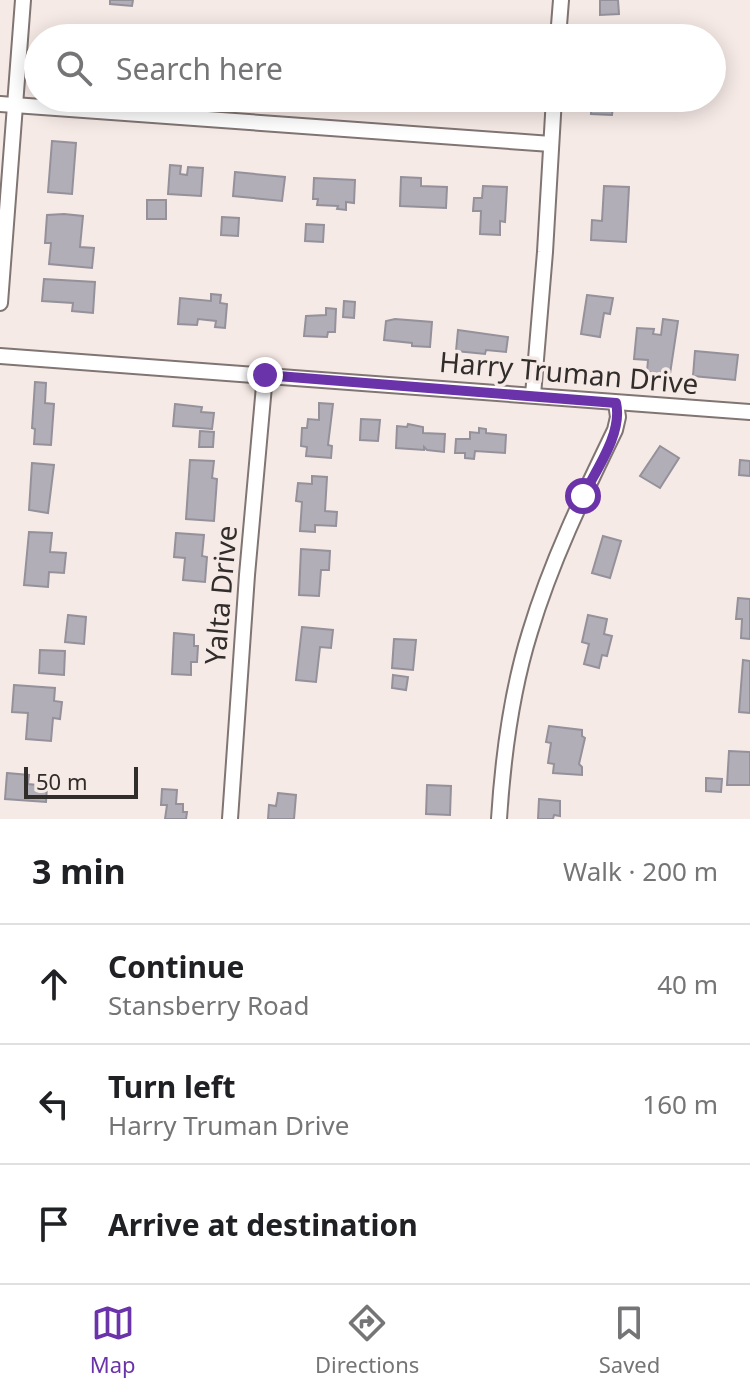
<!DOCTYPE html>
<html lang="en">
<head>
<meta charset="utf-8">
<style>
  body { margin:0; font-family:"Noto Sans",sans-serif; background:#f2f2f2; color:#202124 }
  .scale { position:absolute; left:24px; bottom:20px; width:114px; box-sizing:border-box; padding-left:8px; border:4px solid #312d2b; border-top:0; font-size:22px; line-height:28px; white-space:nowrap; color:#312d2b; -webkit-text-stroke:6px #f6eae6; paint-order:stroke }
  .stop { position:absolute; width:24px; height:24px; margin:-18px; border:6px solid #6a33aa; border-radius:50%; background:#fff }
  .stop.end { background:#6a33aa; border-color:#fff; box-shadow:0 2px 8px #0008 }
  .list { margin:0; padding:0; list-style:none }
  h2 { display:flex; justify-content:space-between; align-items:center; height:104px; margin:0; padding:0 32px; font-size:34px }
  h2 small { font-size:26px; font-weight:400; color:#757577 }
  .list li { display:grid; grid-template-columns:52px 1fr auto; gap:24px; align-items:center; box-sizing:border-box; height:120px; padding:0 32px; border-top:2px solid #e0e0e0 }
  .list b { display:block; font-size:30px; white-space:nowrap }
  .list p { margin:0; font-size:26px; white-space:nowrap; color:#757577 }
  .list em { font-size:26px; font-style:normal; color:#757577 }
  .icon { flex:none; width:44px; height:44px; fill:none; stroke:currentColor; stroke-width:2; stroke-linecap:round; stroke-linejoin:round }
  .map { position:relative; flex:none; width:750px; height:819px; overflow:hidden }
  .search { position:absolute; background:#fff; box-shadow:0 4px 20px #0003; left:24px; right:24px; top:24px; height:88px; display:flex; align-items:center; gap:20px; box-sizing:border-box; padding:0 28px; border-radius:44px; color:#757577; font-size:30px }
  .sheet { height:464px; background:#fff }
  nav { display:flex; justify-content:space-around; align-items:center; box-sizing:border-box; height:112px; border-top:2px solid #e0e0e0; background:#fff; font-size:22px; color:#757577 }
  nav a { display:grid; justify-items:center; gap:4px }
  nav .on { color:#6a33aa }
  .map>svg:first-child { display:block }
  .building { fill:#b1aeb8; stroke:#94919b; stroke-width:2 }
  .lines { fill:none; stroke-linecap:round; stroke-linejoin:round }
  .street-casing { stroke:#807572; stroke-width:18 }
  .street { stroke:#fff; stroke-width:14 }
  .route { stroke:#6a33aa; stroke-width:10 }
  .labels { text-anchor:middle; dominant-baseline:central; stroke-width:7; stroke-linejoin:round; paint-order:stroke }
  .street-label { font-size:28px; fill:#312d2b; stroke:#f6eae6 }
</style>
</head>
<body>
<div class="map">
<svg width="750" height="819" viewBox="0 0 750 819">
  <rect width="100%" height="100%" fill="#f6eae6"/>
  <g class="building">
    <path d="M 110,0 L 133,0 L 132,6 L 110,4 Z"/>
    <path d="M 600,0 L 618,0 L 619,14 L 600,15 Z"/>
    <path d="M 592,98 L 614,98 L 612,115 L 591,114 Z"/>
    <path d="M 52,141 L 76,143 L 72,194 L 48,192 Z"/>
    <path d="M 170,165 L 181,166 L 180,174 L 187,175 L 188,167 L 203,168 L 201,196 L 168,194 Z"/>
    <path d="M 235,172 L 285,177 L 282,201 L 233,196 Z"/>
    <path d="M 401,177 L 421,178 L 421,186 L 447,187 L 446,208 L 400,206 Z"/>
    <path d="M 314,178 L 355,180 L 354,203 L 346,202 L 346,210 L 337,209 L 338,206 L 317,205 L 318,199 L 313,199 Z"/>
    <path d="M 483,186 L 507,187 L 505,222 L 500,221 L 500,235 L 480,234 L 481,211 L 473,211 L 474,198 L 482,198 Z"/>
    <path d="M 604,186 L 629,187 L 626,242 L 591,240 L 592,220 L 602,221 Z"/>
    <rect x="147" y="200" width="19" height="19"/>
    <path d="M 64,214 L 83,216 L 80,247 L 94,248 L 92,268 L 49,264 L 51,243 L 45,243 L 47,215 Z"/>
    <path d="M 222,217 L 239,218 L 238,236 L 221,235 Z"/>
    <path d="M 306,224 L 324,225 L 323,242 L 305,241 Z"/>
    <path d="M 44,279 L 95,282 L 93,313 L 72,311 L 73,303 L 42,301 Z"/>
    <path d="M 211,294 L 221,295 L 220,303 L 227,304 L 225,328 L 215,327 L 216,321 L 198,319 L 197,325 L 178,324 L 180,298 L 211,301 Z"/>
    <path d="M 587,295 L 613,298 L 610,314 L 604,313 L 600,337 L 581,334 Z"/>
    <path d="M 344,301 L 355,302 L 354,318 L 343,317 Z"/>
    <path d="M 326,308 L 336,309 L 335,332 L 328,332 L 327,337 L 304,336 L 306,316 L 326,315 Z"/>
    <path d="M 395,319 L 432,322 L 430,347 L 412,346 L 412,343 L 384,340 L 386,321 Z"/>
    <path d="M 663,319 L 678,321 L 670,374 L 647,372 L 648,360 L 634,359 L 637,328 L 654,329 L 653,334 L 661,335 Z"/>
    <path d="M 458,330 L 508,337 L 506,352 L 486,350 L 485,354 L 456,351 Z"/>
    <path d="M 695,351 L 738,355 L 735,380 L 693,376 Z"/>
    <path d="M 35,382 L 46,383 L 45,403 L 54,404 L 51,445 L 34,444 L 35,429 L 32,428 Z"/>
    <path d="M 319,403 L 333,404 L 328,445 L 332,446 L 331,458 L 306,456 L 307,447 L 301,446 L 302,428 L 307,428 L 308,419 L 319,420 Z"/>
    <path d="M 175,404 L 202,407 L 201,412 L 214,413 L 212,429 L 173,426 Z"/>
    <path d="M 361,419 L 380,420 L 378,441 L 360,440 Z"/>
    <path d="M 408,424 L 423,427 L 423,433 L 445,434 L 444,452 L 427,450 L 424,447 L 424,450 L 396,448 L 397,426 L 407,427 Z"/>
    <path d="M 479,428 L 486,429 L 486,433 L 506,435 L 505,453 L 475,451 L 474,459 L 465,458 L 465,453 L 455,453 L 456,439 L 470,439 L 470,432 L 479,433 Z"/>
    <path d="M 200,431 L 214,432 L 213,447 L 199,447 Z"/>
    <path d="M 660,446 L 679,458 L 660,488 L 640,476 Z"/>
    <path d="M 190,460 L 214,461 L 212,478 L 217,479 L 214,521 L 186,519 Z"/>
    <path d="M 740,460 L 750,461 L 750,476 L 739,475 Z"/>
    <path d="M 32,463 L 54,465 L 48,513 L 29,510 Z"/>
    <path d="M 312,476 L 327,477 L 325,511 L 337,512 L 336,526 L 315,525 L 315,532 L 300,531 L 302,502 L 296,501 L 298,483 L 312,484 Z"/>
    <path d="M 29,532 L 52,533 L 50,552 L 66,553 L 64,573 L 49,572 L 48,587 L 24,585 Z"/>
    <path d="M 176,533 L 204,535 L 202,556 L 207,557 L 205,582 L 183,580 L 185,558 L 174,557 Z"/>
    <path d="M 603,536 L 621,541 L 610,578 L 592,573 Z"/>
    <path d="M 301,549 L 330,551 L 329,570 L 321,570 L 319,596 L 299,595 Z"/>
    <path d="M 738,598 L 750,599 L 750,639 L 741,638 L 742,619 L 736,619 Z"/>
    <path d="M 68,615 L 86,617 L 84,644 L 65,642 Z"/>
    <path d="M 588,615 L 607,619 L 604,634 L 612,636 L 607,656 L 602,655 L 599,668 L 584,664 L 589,644 L 582,642 Z"/>
    <path d="M 302,627 L 333,630 L 331,648 L 320,647 L 316,682 L 296,680 Z"/>
    <path d="M 174,633 L 194,635 L 194,646 L 198,646 L 197,662 L 191,662 L 191,675 L 172,674 Z"/>
    <path d="M 394,639 L 416,640 L 413,670 L 392,668 Z"/>
    <path d="M 40,650 L 65,651 L 64,675 L 39,673 Z"/>
    <path d="M 743,660 L 750,661 L 750,713 L 739,712 Z"/>
    <path d="M 393,675 L 408,677 L 406,690 L 392,688 Z"/>
    <path d="M 14,685 L 55,688 L 54,701 L 62,702 L 60,719 L 53,718 L 51,741 L 26,739 L 28,713 L 12,712 Z"/>
    <path d="M 549,726 L 582,730 L 582,736 L 585,738 L 579,764 L 582,767 L 582,775 L 553,773 L 554,764 L 548,763 L 551,743 L 546,742 Z"/>
    <path d="M 729,751 L 750,752 L 750,785 L 727,785 Z"/>
    <path d="M 7,773 L 29,775 L 28,784 L 47,786 L 46,802 L 5,799 Z"/>
    <path d="M 706,778 L 722,779 L 721,792 L 706,791 Z"/>
    <path d="M 427,785 L 451,786 L 450,815 L 426,814 Z"/>
    <path d="M 162,789 L 177,790 L 176,804 L 183,804 L 183,812 L 187,812 L 186,819 L 165,819 L 167,805 L 161,805 Z"/>
    <path d="M 278,793 L 296,795 L 294,819 L 268,819 L 269,805 L 276,806 Z"/>
    <path d="M 539,799 L 560,801 L 560,816 L 554,815 L 553,819 L 538,819 Z"/>
  </g>
  <g class="lines">
    <defs>
      <g id="street">
        <path d="M 558,38 L 561,0"/>
        <path d="M 0,104 L 551,144"/>
        <path d="M 0,303 L 23,0"/>
        <path d="M 0,356 L 750,412"/>
        <path d="M 533,395 L 545,252 L 554,98"/>
        <path d="M 230,819 L 247,575 L 265,375"/>
        <path d="M 499,819 C 503,756 511,693 530,632 C 551,562 583,496 615,430 L 618,417 L 616,403"/>
      </g>
    </defs>
    <use href="#street" class="street-casing"/>
    <use href="#street" class="street"/>
  </g>
  <g class="lines">
    <path class="route" d="M 265,375 L 616,403 C 623,433 596,470 583,496"/>
  </g>
  <g class="labels">
    <g class="street-label">
      <text transform="translate(569 372) rotate(5)">Harry Truman Drive</text>
      <text transform="translate(220 595) rotate(-85)">Yalta Drive</text>
    </g>
  </g>
</svg>
<div class="scale">50 m</div>
<div class="stop" style="left:583px;top:496px"></div>
<div class="stop end" style="left:265px;top:375px"></div>
<div class="search"><svg class="icon" aria-label="search" viewBox="0 0 24 24"><circle cx="10" cy="10" r="6"/><path d="M15 15l6 6"/></svg>Search here</div>
</div>
<section class="sheet">
<h2>3 min<small>Walk · 200 m</small></h2>
<ul class="list">
<li><svg class="icon" aria-label="ahead" viewBox="0 0 24 24"><path d="M12 20V5M6 11l6-6 6 6"/></svg><div><b>Continue</b><p>Stansberry Road</p></div><em>40 m</em></li>
<li><svg class="icon" aria-label="left" viewBox="0 0 24 24"><path d="M17 20v-9H6M10 6l-5 5 5 5"/></svg><div><b>Turn left</b><p>Harry Truman Drive</p></div><em>160 m</em></li>
<li><svg class="icon" aria-label="arrive" viewBox="0 0 24 24"><path d="M6 21V4h12l-3 4 3 4H6"/></svg><div><b>Arrive at destination</b></div></li>
</ul>
</section>
<nav>
<a class="on"><svg class="icon" aria-label="map" viewBox="0 0 24 24"><path d="M3 6l6-2 6 2 6-2v14l-6 2-6-2-6 2zM9 4v14M15 6v14"/></svg>Map</a>
<a><svg class="icon" aria-label="directions" viewBox="0 0 24 24"><path d="M12 3l9 9-9 9-9-9zM9 14v-3h6M13 9l2 2-2 2"/></svg>Directions</a>
<a><svg class="icon" aria-label="saved" viewBox="0 0 24 24"><path d="M7 4h10v16l-5-4-5 4z"/></svg>Saved</a>
</nav>
</body>
</html>
